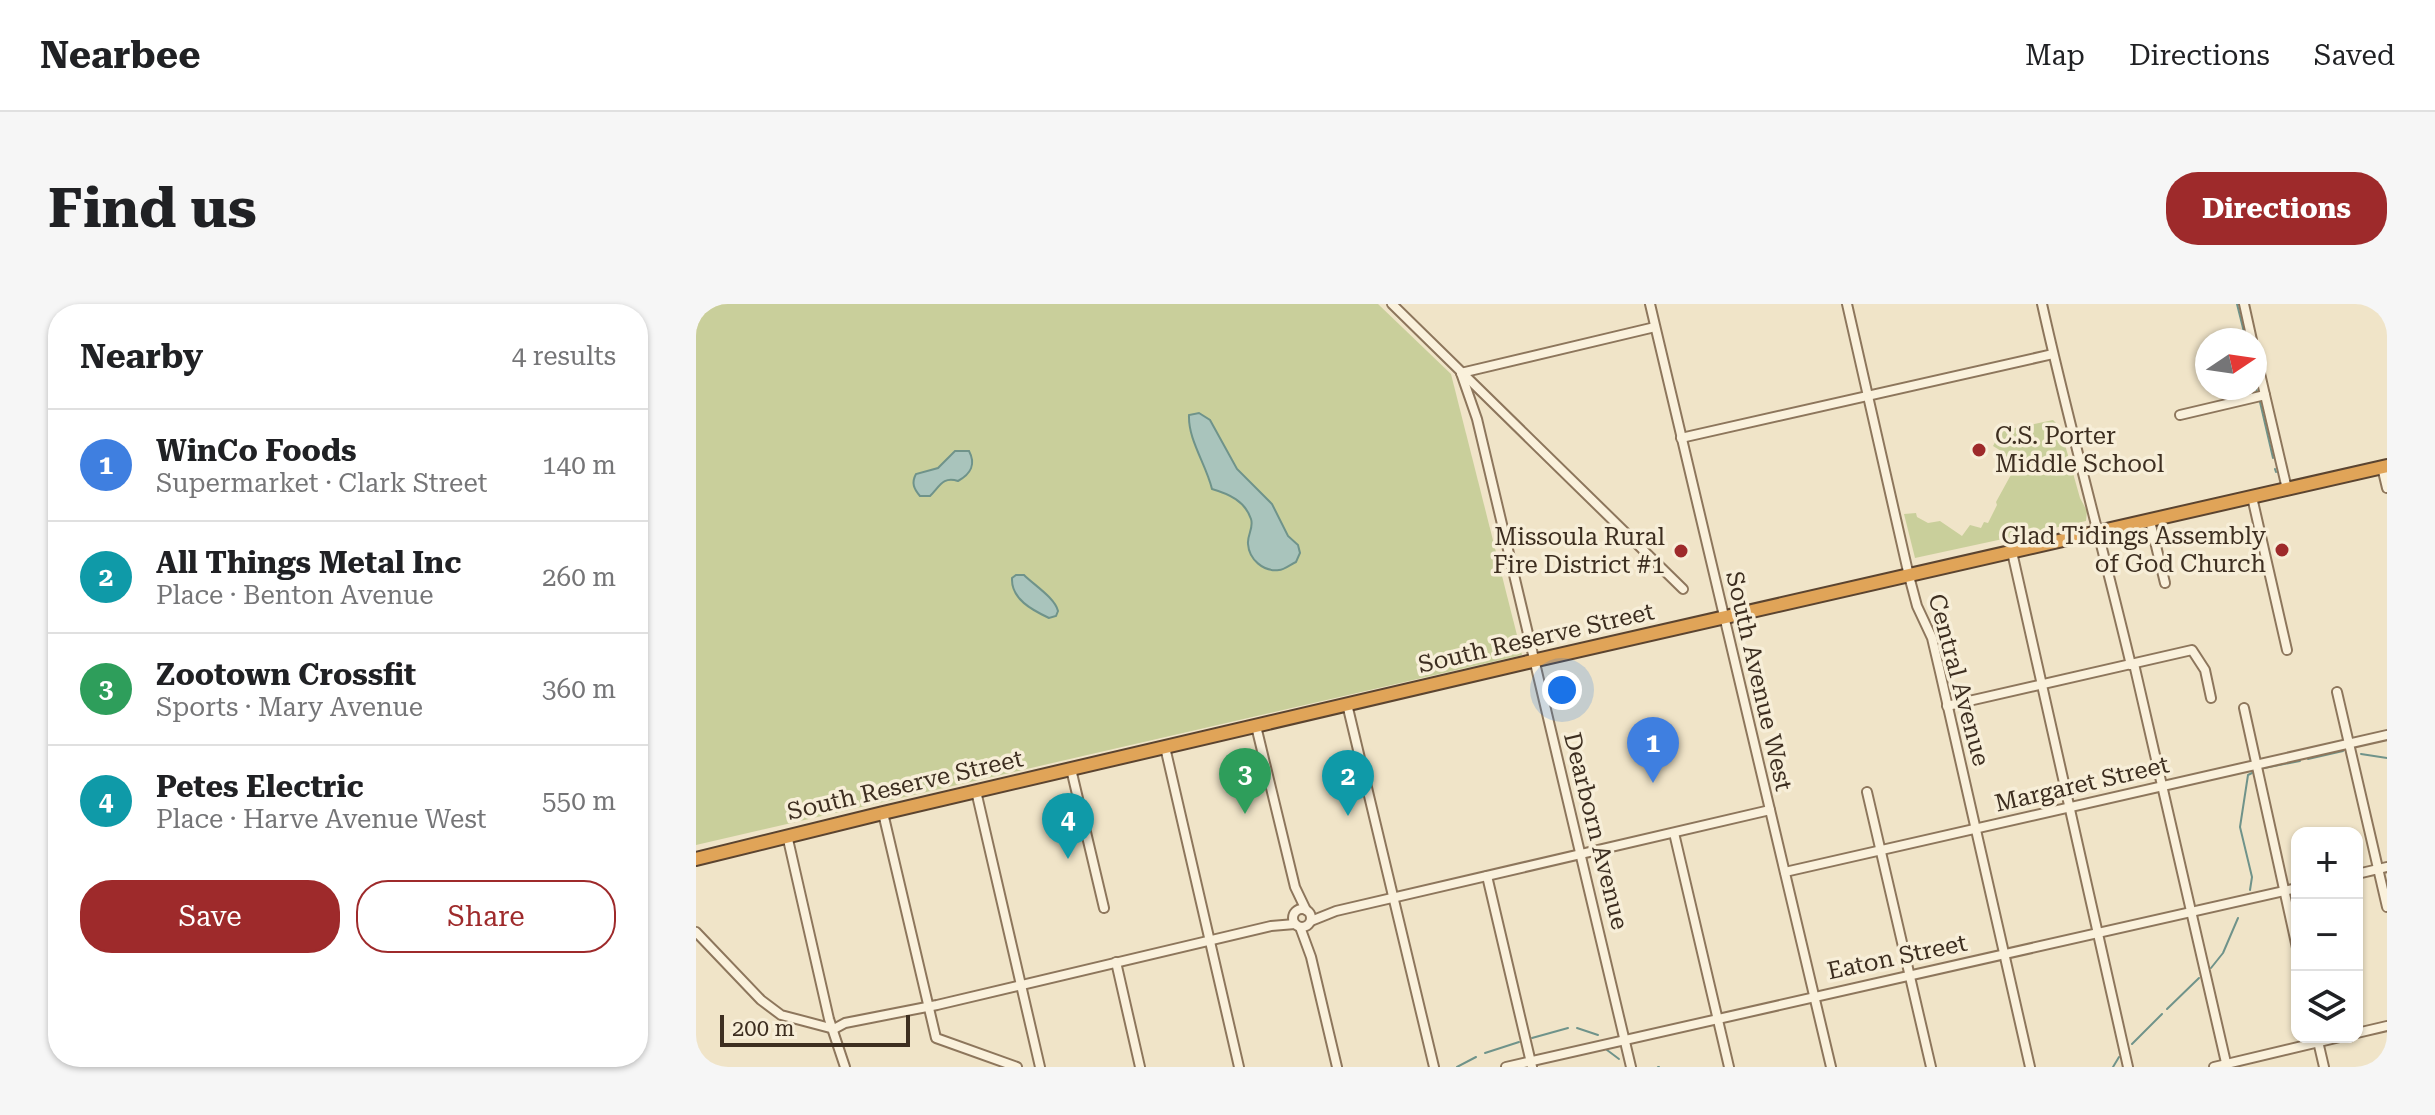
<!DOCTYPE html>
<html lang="en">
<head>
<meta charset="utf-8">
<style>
  body { margin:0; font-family:"Roboto Serif",serif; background:#f6f6f6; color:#202124 }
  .controls { position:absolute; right:24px; bottom:24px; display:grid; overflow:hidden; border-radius:16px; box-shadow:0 2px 6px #0004 }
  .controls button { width:72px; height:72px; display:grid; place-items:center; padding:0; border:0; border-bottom:2px solid #e0e0e0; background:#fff; color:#202124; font:40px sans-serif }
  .compass { position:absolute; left:1499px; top:24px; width:72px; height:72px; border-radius:50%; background:#fff; box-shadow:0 2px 6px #0004; rotate:77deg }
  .scale { position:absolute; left:24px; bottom:20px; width:190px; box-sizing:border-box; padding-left:8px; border:4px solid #3d2e20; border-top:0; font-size:22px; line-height:28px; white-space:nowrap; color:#3d2e20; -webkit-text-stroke:6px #f7eed8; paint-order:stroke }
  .you { position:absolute; left:866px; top:386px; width:28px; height:28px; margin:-20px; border:6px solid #fff; border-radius:50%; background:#1a73e8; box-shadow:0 0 0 12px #1a73e833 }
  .badge { display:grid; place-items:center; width:52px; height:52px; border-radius:50%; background:#9e2a2b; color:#fff; font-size:26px; font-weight:700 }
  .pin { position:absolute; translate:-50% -66px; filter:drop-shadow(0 2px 4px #0008) }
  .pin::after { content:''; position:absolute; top:42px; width:28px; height:24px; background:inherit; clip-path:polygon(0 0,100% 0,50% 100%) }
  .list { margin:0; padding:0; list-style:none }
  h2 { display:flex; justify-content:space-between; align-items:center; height:104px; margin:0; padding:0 32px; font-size:34px }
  h2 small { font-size:26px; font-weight:400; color:#757577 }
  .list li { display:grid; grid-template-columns:52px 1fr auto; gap:24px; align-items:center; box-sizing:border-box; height:112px; padding:0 32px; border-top:2px solid #e0e0e0 }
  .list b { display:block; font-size:30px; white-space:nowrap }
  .list p { margin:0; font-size:26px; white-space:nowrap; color:#757577 }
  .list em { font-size:26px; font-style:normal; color:#757577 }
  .actions { display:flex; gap:16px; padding:24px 32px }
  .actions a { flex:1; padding:18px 0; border:2px solid #9e2a2b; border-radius:32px; text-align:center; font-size:28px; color:#9e2a2b }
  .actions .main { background:#9e2a2b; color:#fff }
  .icon { flex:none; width:44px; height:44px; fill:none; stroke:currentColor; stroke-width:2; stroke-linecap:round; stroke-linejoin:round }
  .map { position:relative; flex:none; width:1691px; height:763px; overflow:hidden; border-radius:32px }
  header { display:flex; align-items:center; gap:48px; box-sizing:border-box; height:112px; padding:0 40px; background:#fff; border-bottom:2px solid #e0e0e0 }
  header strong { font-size:38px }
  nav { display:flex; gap:44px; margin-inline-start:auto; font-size:28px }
  .intro { display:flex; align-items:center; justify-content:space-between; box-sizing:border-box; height:192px; padding:0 48px }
  h1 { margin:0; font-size:56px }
  .button { padding:20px 36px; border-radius:32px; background:#9e2a2b; color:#fff; font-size:28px; font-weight:700 }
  main { display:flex; gap:48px; padding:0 48px }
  aside { flex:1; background:#fff; border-radius:32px; box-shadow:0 2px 6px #0004 }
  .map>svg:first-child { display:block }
  .green { fill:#c9cf9b }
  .water { fill:#a9c4bc; stroke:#6f938a; stroke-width:2 }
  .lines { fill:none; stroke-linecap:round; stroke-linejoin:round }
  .stream { stroke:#6f938a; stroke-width:2 }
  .minor-casing { stroke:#8d765c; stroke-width:12 }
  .highway-casing { stroke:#5b4430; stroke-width:16 }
  .minor { stroke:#faf1dc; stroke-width:8 }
  .highway { stroke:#e0a458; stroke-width:12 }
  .poi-dot { fill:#9e2a2b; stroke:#f7eed8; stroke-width:3 }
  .labels { text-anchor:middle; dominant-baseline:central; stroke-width:7; stroke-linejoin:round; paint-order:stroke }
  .poi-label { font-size:24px; fill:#3d2e20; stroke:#f7eed8; text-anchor:end }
  .street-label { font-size:24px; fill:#3d2e20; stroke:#f7eed8 }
</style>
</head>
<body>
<header>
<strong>Nearbee</strong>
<nav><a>Map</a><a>Directions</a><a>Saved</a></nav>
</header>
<div class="intro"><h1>Find us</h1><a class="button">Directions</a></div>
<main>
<aside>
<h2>Nearby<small>4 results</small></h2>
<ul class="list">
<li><span class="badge" style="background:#3f7fe0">1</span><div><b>WinCo Foods</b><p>Supermarket · Clark Street</p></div><em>140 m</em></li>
<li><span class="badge" style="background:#0f9aa8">2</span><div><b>All Things Metal Inc</b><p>Place · Benton Avenue</p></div><em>260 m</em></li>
<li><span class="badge" style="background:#2e9e5b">3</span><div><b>Zootown Crossfit</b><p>Sports · Mary Avenue</p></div><em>360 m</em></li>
<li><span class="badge" style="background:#0f9aa8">4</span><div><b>Petes Electric</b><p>Place · Harve Avenue West</p></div><em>550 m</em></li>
</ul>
<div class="actions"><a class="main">Save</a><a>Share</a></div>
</aside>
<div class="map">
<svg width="1691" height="763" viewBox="0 0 1691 763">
  <rect width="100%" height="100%" fill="#f0e4c8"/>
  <g class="green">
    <path d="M 0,0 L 682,0 L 755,70 L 826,351 L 0,541 Z"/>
    <path d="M 1357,116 L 1364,123 L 1384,194 L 1391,207 L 1390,217 L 1219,254 L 1208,210 L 1220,209 L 1221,213 L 1232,219 L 1244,217 L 1266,232 L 1274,221 L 1285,224 L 1288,218 L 1292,219 L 1301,201 L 1300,198 L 1317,167 L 1307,158 L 1310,150 L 1297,142 L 1305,127 Z"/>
  </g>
  <g class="water">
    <path d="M 503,109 L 514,116 L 541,165 L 576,200 L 592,232 L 602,241 L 604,249 L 600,258 C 595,260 588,266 583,266 C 567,268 553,255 552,240 C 551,231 558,224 555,215 C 549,197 533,190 516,185 C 510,160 492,136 493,111 Z"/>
    <path d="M 259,147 L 273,147 C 280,160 275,170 262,177 C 247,172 244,182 234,192 L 224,192 C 218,185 215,179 220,170 L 242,164 Z"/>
    <path d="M 320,271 L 328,271 C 338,281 359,294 362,307 L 360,312 L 353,314 C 336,306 315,295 316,274 Z"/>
  </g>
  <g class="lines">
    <g class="stream">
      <path d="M 1541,0 L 1550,36"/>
      <path d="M 1559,78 L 1561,88"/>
      <path d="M 1564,98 L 1577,154"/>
      <path d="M 1579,165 L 1580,168"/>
      <path d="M 1665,450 L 1691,454"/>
      <path d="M 1612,455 L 1647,447"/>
      <path d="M 1568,464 L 1604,457"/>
      <path d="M 1554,586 L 1556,573 L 1544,523 L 1552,471 L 1556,469"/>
      <path d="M 1515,664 L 1527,649 L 1542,614"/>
      <path d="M 1471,705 L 1503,674"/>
      <path d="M 881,724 L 902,731"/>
      <path d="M 836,734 L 872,724"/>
      <path d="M 1436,740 L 1466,710"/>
      <path d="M 911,746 L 923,755"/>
      <path d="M 789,749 L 823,738"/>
      <path d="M 761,763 L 780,753"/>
      <path d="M 962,763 L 963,763"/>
      <path d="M 1417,763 L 1423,753"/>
    </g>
    <defs>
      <g id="minor">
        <path d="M 696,0 L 987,285"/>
        <path d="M 954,0 L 1135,763"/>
        <path d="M 1151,0 L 1213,272 L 1221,302 L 1236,334 L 1244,368 L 1334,763"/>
        <path d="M 1346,0 C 1373,121 1406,240 1435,361"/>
        <path d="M 1548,0 L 1556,36"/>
        <path d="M 1559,48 L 1591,185"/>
        <path d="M 765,69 L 781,115 L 935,763"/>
        <path d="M 765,69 L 959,23"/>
        <path d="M 1484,111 L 1569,91"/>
        <path d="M 985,134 L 1357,50"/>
        <path d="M 1686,163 L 1691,184"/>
        <path d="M 1556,193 L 1591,346"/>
        <path d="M 1454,217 L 1469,279"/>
        <path d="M 1316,248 L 1432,763"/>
        <path d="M 1438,360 L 1531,763"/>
        <path d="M 1641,388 L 1691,603"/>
        <path d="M 651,400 L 738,763"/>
        <path d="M 1251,402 L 1496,346 L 1509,366 L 1515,394"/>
        <path d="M 1548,404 L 1601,644"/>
        <path d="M 560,422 L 599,583 L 610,606"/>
        <path d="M 469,443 L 543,763"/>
        <path d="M 375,465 L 408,604"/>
        <path d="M 280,487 L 344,763"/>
        <path d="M 1171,488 L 1235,763"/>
        <path d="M 187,509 L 240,734 L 321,763"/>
        <path d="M 978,529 L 1033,763"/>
        <path d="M 91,531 L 133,715 L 149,763"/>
        <path d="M 1089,568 L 1691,431"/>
        <path d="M 1661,570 L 1691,563"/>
        <path d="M 791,572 L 836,763"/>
        <circle cx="606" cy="614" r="9"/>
        <path d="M 615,617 L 640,607 L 1074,506"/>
        <path d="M 604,623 L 615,653 L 641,763"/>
        <path d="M 0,628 L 65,696 L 85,711 L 138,725 L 149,719 L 241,701 L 575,622 L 599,620"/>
        <path d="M 420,658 L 444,763"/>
        <path d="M 1661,729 L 1691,722"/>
        <path d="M 1621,733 L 1628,763"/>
        <path d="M 810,763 L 1601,584"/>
        <path d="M 1518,763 L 1644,733"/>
      </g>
      <path id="highway" d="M 0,555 L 187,509 L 828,359 L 1691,162"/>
    </defs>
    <use href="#minor" class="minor-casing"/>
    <use href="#highway" class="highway-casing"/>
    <use href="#minor" class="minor"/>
    <use href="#highway" class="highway"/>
  </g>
  <g class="poi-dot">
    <circle cx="1283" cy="146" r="8"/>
    <circle cx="1586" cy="246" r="8"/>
    <circle cx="985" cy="247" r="8"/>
  </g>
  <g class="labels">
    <g class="poi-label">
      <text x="1299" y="132" text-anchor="start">C.S. Porter<tspan x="1299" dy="28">Middle School</tspan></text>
      <text x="1570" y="232">Glad Tidings Assembly<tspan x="1570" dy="28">of God Church</tspan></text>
      <text x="969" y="233">Missoula Rural<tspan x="969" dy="28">Fire District #1</tspan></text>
    </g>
    <g class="street-label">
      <text transform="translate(840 334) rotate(-13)">South Reserve Street</text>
      <text transform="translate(1263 376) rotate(75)">Central Avenue</text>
      <text transform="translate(1063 377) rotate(77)">South Avenue West</text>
      <text transform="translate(1386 480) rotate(-13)">Margaret Street</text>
      <text transform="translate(209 481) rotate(-13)">South Reserve Street</text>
      <text transform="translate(900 527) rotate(76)">Dearborn Avenue</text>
      <text transform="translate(1201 653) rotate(-12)">Eaton Street</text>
    </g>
  </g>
</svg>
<div class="controls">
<button>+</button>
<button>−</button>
<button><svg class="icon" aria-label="layers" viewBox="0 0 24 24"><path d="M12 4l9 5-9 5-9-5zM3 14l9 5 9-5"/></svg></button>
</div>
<svg class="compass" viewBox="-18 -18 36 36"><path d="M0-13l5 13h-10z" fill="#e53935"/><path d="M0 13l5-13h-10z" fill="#757577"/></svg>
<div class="scale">200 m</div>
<div class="you"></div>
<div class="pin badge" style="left:957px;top:479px;background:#3f7fe0">1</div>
<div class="pin badge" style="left:652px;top:512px;background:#0f9aa8">2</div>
<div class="pin badge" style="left:549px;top:510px;background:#2e9e5b">3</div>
<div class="pin badge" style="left:372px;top:555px;background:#0f9aa8">4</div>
</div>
</main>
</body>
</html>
